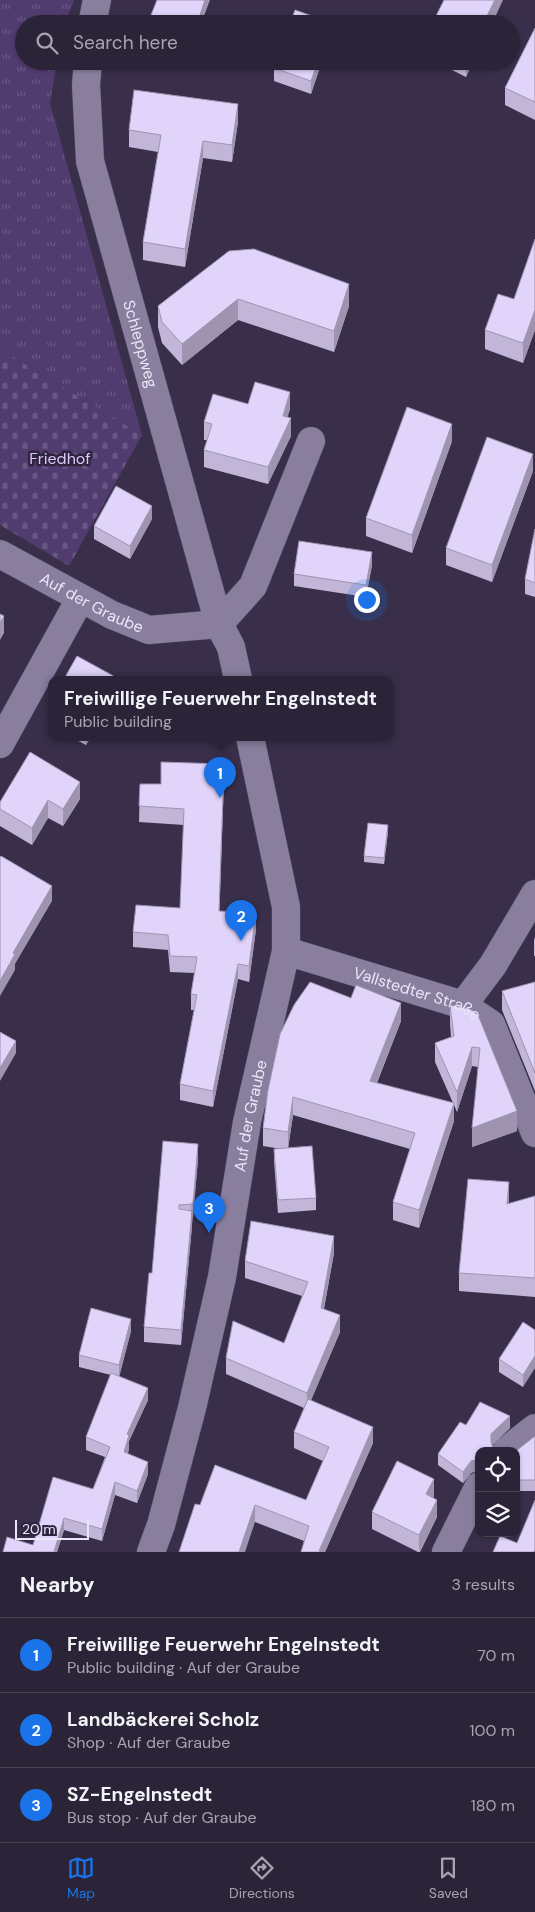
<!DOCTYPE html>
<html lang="en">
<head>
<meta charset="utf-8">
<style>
  body { margin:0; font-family:"DM Sans",sans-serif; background:#372f43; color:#f1f3f6 }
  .controls { position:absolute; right:15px; bottom:15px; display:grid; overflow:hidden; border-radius:10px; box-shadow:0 1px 4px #0004 }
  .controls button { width:45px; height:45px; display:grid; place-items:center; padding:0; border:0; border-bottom:1px solid #474053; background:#2b2338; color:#f1f3f6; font:25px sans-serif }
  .scale { position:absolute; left:15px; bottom:12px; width:74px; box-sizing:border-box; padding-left:5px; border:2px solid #ebe5f7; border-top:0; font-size:14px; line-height:18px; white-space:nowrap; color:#ebe5f7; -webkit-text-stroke:4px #2f2540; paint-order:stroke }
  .you { position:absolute; left:366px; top:599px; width:18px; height:18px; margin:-12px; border:4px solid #fff; border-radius:50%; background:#1a73e8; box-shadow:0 0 0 8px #1a73e833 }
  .badge { display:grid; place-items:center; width:32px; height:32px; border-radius:50%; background:#1a73e8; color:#fff; font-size:16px; font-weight:700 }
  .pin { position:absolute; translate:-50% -41px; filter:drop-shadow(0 1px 2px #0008) }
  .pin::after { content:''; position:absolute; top:26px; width:18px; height:15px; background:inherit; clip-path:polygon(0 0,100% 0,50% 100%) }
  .popup { position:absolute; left:48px; top:676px; width:345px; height:65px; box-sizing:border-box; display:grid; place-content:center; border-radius:10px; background:#2b2338; filter:drop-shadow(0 1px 4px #0005); font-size:16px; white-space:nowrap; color:#a6a4ae }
  .popup b { font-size:19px; color:#f1f3f6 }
  .popup::after { content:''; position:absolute; left:50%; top:100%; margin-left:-10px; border:10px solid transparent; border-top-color:#2b2338 }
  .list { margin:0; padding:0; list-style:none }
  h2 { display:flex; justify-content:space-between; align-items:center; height:65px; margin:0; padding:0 20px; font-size:21px }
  h2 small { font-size:16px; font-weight:400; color:#a6a4ae }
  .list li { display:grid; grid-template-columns:32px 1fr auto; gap:15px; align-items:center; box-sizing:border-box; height:75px; padding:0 20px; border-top:1px solid #474053 }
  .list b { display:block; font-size:19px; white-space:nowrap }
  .list p { margin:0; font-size:16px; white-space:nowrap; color:#a6a4ae }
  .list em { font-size:16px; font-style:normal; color:#a6a4ae }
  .icon { flex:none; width:28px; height:28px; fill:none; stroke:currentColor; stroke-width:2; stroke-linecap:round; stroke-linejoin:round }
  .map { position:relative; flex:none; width:535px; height:1552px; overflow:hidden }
  .search { position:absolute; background:#2b2338; box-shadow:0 1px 4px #0004; left:15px; right:15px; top:15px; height:55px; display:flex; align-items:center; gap:12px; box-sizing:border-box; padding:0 18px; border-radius:28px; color:#a6a4ae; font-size:19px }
  .sheet { height:290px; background:#2b2338 }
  nav { display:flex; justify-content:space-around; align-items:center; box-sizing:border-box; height:70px; border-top:1px solid #474053; background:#2b2338; font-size:14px; color:#a6a4ae }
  nav a { display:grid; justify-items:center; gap:2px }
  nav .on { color:#1a73e8 }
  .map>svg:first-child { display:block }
  .grass { fill:url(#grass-tufts) }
  .cemetery { fill:url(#cemetery-stones) }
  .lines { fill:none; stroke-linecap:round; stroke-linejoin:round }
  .street-casing { stroke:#554c64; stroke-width:29 }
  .secondary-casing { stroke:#554c64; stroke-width:29 }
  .street { stroke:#897e9e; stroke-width:28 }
  .secondary { stroke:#897e9e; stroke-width:28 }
  .wall { fill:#c2b6d8 }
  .shaded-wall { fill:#9e94b0 }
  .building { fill:#e1d4fb; stroke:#9e94b0 }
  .labels { text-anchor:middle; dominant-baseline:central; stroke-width:5; stroke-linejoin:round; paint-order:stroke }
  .street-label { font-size:16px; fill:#ebe5f7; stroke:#2f2540 }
  .park-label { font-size:16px; fill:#dac8fb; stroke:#2f2540 }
</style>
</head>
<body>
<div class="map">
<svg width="535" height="1552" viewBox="0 0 535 1552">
  <defs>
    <pattern id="grass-tufts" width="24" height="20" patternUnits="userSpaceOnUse" patternTransform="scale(1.25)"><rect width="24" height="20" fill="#513c6f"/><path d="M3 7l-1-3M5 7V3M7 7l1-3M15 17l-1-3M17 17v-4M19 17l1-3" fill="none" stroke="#6a5884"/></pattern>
    <pattern id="cemetery-stones" width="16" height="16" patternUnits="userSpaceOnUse" patternTransform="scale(1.25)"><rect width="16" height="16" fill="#513c6f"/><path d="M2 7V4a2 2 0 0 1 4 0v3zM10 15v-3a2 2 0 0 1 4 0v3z" fill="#6a5884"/></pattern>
  </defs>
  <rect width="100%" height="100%" fill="#392f4a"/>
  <path class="grass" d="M 0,0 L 74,0 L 65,24 L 24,24 L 24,61 L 57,61 L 50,103 L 142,435 L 0,349 Z"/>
  <path class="cemetery" d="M 0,349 L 142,435 L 69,566 L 0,525 Z"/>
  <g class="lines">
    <defs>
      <g id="street">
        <path d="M 219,624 L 253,586 L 311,441"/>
        <path d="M 0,744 L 80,599"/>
        <path id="s1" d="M 286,951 L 463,1005 L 491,1024 L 535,1133"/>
        <path d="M 463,1005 L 493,965 L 535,894"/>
        <path d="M 506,1451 L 535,1428"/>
        <path d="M 446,1552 L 479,1486"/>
      </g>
      <g id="secondary">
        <path d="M 92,24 L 97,0"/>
        <path id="s2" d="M 88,61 L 86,85 L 90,161 L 219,624 L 231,647 L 238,679"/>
        <path id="s3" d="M 0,554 L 112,615 L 149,630 L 219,624"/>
        <path id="s4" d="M 151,1552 L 161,1525 L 192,1408 L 222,1277 L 247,1122 L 286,951 L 286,907 L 250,737"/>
      </g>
    </defs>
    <use href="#street" class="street-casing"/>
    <use href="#secondary" class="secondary-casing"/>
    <use href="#street" class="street"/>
    <use href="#secondary" class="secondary"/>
  </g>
  <g class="wall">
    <path d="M 149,20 L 201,24 L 149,24 Z"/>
    <path d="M 535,28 L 535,120 L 505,105 L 505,88 Z"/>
    <path d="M 322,61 L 311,94 L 274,81 L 274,68 Z"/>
    <path d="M 434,61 L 473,61 L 466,77 Z"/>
    <path d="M 238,122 L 232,162 L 203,158 L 185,267 L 143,260 L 143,242 L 158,152 L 129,147 L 129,130 Z"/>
    <path d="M 535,239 L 535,330 L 523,363 L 485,349 L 485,330 L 514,299 Z"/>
    <path d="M 229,251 L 349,306 L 334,352 L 238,320 L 182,365 L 162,343 L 158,327 L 158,306 Z"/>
    <path d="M 248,404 L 290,409 L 287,417 L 291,436 L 268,484 L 204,467 L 204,450 L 207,440 L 204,440 L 204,422 Z"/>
    <path d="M 452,441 L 412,553 L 366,536 L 366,518 Z"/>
    <path d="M 533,471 L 492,582 L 446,565 L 446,548 Z"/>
    <path d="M 152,519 L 130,559 L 94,539 L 94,526 Z"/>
    <path d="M 535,529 L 535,597 L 525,594 L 525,579 Z"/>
    <path d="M 372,565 L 366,597 L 294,586 L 294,574 Z"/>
    <path d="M 51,701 L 51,725 L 48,724 L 48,706 Z"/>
    <path d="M 71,737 L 91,737 L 86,745 Z"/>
    <path d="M 224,780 L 219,911 L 256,929 L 249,982 L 238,979 L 213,1107 L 180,1100 L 180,1084 L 194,1010 L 191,1010 L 191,994 L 195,973 L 170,972 L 168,950 L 133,947 L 133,932 L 180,908 L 184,825 L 139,822 L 140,784 L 161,784 Z"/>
    <path d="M 80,799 L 63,826 L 48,818 L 32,845 L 0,826 L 0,802 Z"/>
    <path d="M 388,832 L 384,864 L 364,862 L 364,856 Z"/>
    <path d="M 535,937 L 535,956 L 534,956 L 534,940 Z"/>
    <path d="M 535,982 L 535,1091 L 502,1010 L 502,991 Z"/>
    <path d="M 450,1005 L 470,1009 L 517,1131 L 472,1147 L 478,1067 L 472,1066 L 457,1112 L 454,1105 L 454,1121 L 419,1228 L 393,1220 L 393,1202 L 410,1149 L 293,1115 L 288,1148 L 316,1198 L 316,1210 L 278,1213 L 274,1161 L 274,1149 L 281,1149 L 263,1146 L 263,1128 L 268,1090 L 401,1021 L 377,1083 L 453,1103 L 435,1062 L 435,1043 L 451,1037 L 450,1024 Z"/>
    <path d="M 198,1159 L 181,1345 L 144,1342 L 144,1327 L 152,1273 Z"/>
    <path d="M 535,1196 L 535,1297 L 459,1291 L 459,1273 L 509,1204 Z"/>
    <path d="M 334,1253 L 324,1309 L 340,1332 L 311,1400 L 373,1443 L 325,1552 L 301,1552 L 304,1541 L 255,1522 L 200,1505 L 306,1500 L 323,1461 L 294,1448 L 294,1432 L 304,1408 L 226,1374 L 226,1358 L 284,1343 L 302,1296 L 245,1278 L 245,1261 Z"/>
    <path d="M 535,1330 L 523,1387 L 499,1372 L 499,1359 Z"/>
    <path d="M 131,1331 L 119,1376 L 148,1400 L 129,1441 L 129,1448 L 128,1454 L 148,1474 L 137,1503 L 115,1495 L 102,1541 L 64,1530 L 57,1552 L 3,1552 L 33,1545 L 93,1489 L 105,1457 L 86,1450 L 86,1437 L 111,1375 L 79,1367 L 79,1355 Z"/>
    <path d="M 466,1425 L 510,1428 L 492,1445 L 494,1450 L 479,1451 L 479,1470 L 471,1473 L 463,1483 L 438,1465 L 438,1454 Z"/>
    <path d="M 535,1436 L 535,1491 L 516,1491 L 516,1451 Z"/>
    <path d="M 434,1496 L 433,1498 L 437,1517 L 420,1552 L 418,1552 L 372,1529 L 372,1512 Z"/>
  </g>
  <g class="shaded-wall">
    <path d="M 205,0 L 210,0 L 201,24 L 197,24 Z"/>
    <path d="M 495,0 L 503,0 L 492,24 L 483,24 Z"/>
    <path d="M 318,61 L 322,61 L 311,94 L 311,81 Z"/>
    <path d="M 466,61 L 473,61 L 466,77 Z"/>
    <path d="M 238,104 L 238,122 L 232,162 L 232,145 Z"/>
    <path d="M 203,141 L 203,158 L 185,267 L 185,249 Z"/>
    <path d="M 349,284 L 349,306 L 334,352 L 334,331 Z"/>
    <path d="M 238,299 L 238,320 L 182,365 L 182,344 Z"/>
    <path d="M 535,310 L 535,330 L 523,363 L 523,343 Z"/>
    <path d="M 290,392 L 290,409 L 283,433 L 283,416 Z"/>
    <path d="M 291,418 L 291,436 L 268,484 L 268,467 Z"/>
    <path d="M 452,424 L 452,441 L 412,553 L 412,535 Z"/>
    <path d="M 533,454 L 533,471 L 492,582 L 492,565 Z"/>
    <path d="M 152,506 L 152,519 L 130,559 L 130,546 Z"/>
    <path d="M 372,552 L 372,565 L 366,597 L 366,585 Z"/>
    <path d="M 4,616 L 4,633 L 0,640 L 0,623 Z"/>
    <path d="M 86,737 L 91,737 L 86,745 Z"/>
    <path d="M 224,764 L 224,780 L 219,926 L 219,911 Z"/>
    <path d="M 80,782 L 80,799 L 63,826 L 63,809 Z"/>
    <path d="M 48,800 L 48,818 L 32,845 L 32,828 Z"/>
    <path d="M 388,825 L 388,832 L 384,864 L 384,858 Z"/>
    <path d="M 52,886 L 52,901 L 15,964 L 15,970 L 0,996 L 0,981 L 13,953 Z"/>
    <path d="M 256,913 L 256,929 L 249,982 L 249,966 Z"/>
    <path d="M 238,964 L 238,979 L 213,1107 L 213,1091 Z"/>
    <path d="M 401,1003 L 401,1021 L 370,1099 L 370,1081 Z"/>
    <path d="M 16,1041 L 16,1053 L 0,1081 L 0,1068 Z"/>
    <path d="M 472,1047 L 472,1066 L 457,1112 L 457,1092 Z"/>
    <path d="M 293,1097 L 293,1115 L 288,1150 L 288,1132 Z"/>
    <path d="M 454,1103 L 454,1121 L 419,1228 L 419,1210 Z"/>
    <path d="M 517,1111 L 517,1131 L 472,1147 L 472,1128 Z"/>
    <path d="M 198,1144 L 198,1159 L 193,1219 L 193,1204 Z"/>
    <path d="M 509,1182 L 509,1201 L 507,1223 L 507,1204 Z"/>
    <path d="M 192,1211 L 192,1227 L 181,1345 L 181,1330 Z"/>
    <path d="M 334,1236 L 334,1253 L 321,1324 L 321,1308 Z"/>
    <path d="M 340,1315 L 340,1332 L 307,1410 L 307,1393 Z"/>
    <path d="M 131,1319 L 131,1331 L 119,1378 L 119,1365 Z"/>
    <path d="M 535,1356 L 535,1368 L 523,1387 L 523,1375 Z"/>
    <path d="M 148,1388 L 148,1400 L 129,1441 L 129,1448 L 124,1465 L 124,1452 L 127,1434 Z"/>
    <path d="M 510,1416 L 510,1428 L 491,1446 L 491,1451 L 491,1434 Z"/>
    <path d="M 373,1427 L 373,1443 L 325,1552 L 319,1552 Z"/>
    <path d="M 479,1459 L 479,1470 L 471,1473 L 463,1483 L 463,1472 L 471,1461 Z"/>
    <path d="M 148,1462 L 148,1474 L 137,1503 L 137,1491 Z"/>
    <path d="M 434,1479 L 434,1496 L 426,1512 L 426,1494 Z"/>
    <path d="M 115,1482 L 115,1495 L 102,1541 L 102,1529 Z"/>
    <path d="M 437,1500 L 437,1517 L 419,1552 L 419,1535 Z"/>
    <path d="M 255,1505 L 255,1522 L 245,1552 L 239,1552 Z"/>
    <path d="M 64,1518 L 64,1530 L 57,1552 L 54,1552 Z"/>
  </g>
  <g class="building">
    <path d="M 157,0 L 205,0 L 197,24 L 159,24 L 149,20 Z"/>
    <path d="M 444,0 L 495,0 L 483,24 L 432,24 Z"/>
    <path d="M 295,10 L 332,23 L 331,24 L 290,24 Z"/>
    <path d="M 535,28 L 535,102 L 505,88 Z"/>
    <path d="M 277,61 L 318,61 L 311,81 L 274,68 Z"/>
    <path d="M 134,90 L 238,104 L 232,145 L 203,141 L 185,249 L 143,242 L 161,135 L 129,130 Z"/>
    <path d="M 535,239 L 535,310 L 523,343 L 485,330 L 498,294 L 514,299 Z"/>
    <path d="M 254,249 L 349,284 L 334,331 L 238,299 L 182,344 L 162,322 L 158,306 L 229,251 Z"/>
    <path d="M 255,382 L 290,392 L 283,416 L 291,418 L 268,467 L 204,450 L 212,424 L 204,422 L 213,394 L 248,404 Z"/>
    <path d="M 407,407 L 452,424 L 412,535 L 366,518 Z"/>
    <path d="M 487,437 L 533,454 L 492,565 L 446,548 Z"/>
    <path d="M 116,486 L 152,506 L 130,546 L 94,526 Z"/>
    <path d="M 535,529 L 535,583 L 525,579 Z"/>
    <path d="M 299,541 L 372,552 L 366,585 L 294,574 Z"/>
    <path d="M 0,614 L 4,616 L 0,623 Z"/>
    <path d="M 77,656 L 119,679 L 64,679 Z"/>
    <path d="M 51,701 L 51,708 L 48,706 Z"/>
    <path d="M 30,752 L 80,782 L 63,809 L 48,800 L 32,828 L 0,809 L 0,802 Z"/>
    <path d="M 161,762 L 224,764 L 219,911 L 256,913 L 249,966 L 238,964 L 213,1091 L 180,1084 L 197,995 L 191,994 L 197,957 L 170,956 L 168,935 L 133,932 L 136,905 L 180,908 L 184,809 L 139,806 L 140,784 L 161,784 Z"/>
    <path d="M 368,823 L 388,825 L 384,858 L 364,856 Z"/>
    <path d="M 1,856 L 52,886 L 13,953 L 15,954 L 0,981 L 0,857 Z"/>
    <path d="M 310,982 L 351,998 L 356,985 L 401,1003 L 370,1081 L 454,1103 L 419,1210 L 393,1202 L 415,1133 L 293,1097 L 288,1132 L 263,1128 L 268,1090 L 280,1034 L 294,1005 Z"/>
    <path d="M 535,982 L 535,1073 L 502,991 Z"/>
    <path d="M 450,1005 L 470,1009 L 478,1015 L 517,1111 L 472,1128 L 480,1048 L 472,1047 L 457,1092 L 435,1043 L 454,1036 Z"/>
    <path d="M 0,1032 L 16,1041 L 0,1068 Z"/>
    <path d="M 163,1141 L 198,1144 L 193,1204 L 179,1205 L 179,1209 L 192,1211 L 181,1330 L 144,1327 L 149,1273 L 152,1273 Z"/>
    <path d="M 312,1146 L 316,1198 L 278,1200 L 274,1149 Z"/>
    <path d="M 468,1179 L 509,1182 L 507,1204 L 535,1196 L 535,1278 L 459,1273 Z"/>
    <path d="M 251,1221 L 334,1236 L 321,1308 L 340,1315 L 307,1393 L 226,1358 L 233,1321 L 284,1343 L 308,1282 L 245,1261 Z"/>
    <path d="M 91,1308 L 131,1319 L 119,1365 L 79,1355 Z"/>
    <path d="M 523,1322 L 535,1330 L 535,1356 L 523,1375 L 499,1359 Z"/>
    <path d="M 111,1373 L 148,1388 L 127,1434 L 129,1435 L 124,1452 L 148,1462 L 137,1491 L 115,1482 L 102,1529 L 64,1518 L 54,1552 L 3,1552 L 7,1537 L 33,1545 L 53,1477 L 93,1489 L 110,1447 L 86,1437 Z"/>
    <path d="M 308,1399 L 373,1427 L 319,1551 L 320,1552 L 301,1552 L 309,1526 L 255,1505 L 239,1552 L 179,1552 L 195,1504 L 200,1505 L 215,1465 L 306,1500 L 329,1447 L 294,1432 Z"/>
    <path d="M 480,1402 L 510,1416 L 491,1434 L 491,1442 L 494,1450 L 496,1451 L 479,1451 L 479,1459 L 471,1461 L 463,1472 L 438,1454 L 460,1422 L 466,1425 Z"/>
    <path d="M 535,1436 L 535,1480 L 516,1480 L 516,1451 Z"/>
    <path d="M 397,1461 L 434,1479 L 426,1494 L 437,1500 L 419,1535 L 372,1512 Z"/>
    <path d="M 535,1500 L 535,1550 L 534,1552 L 493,1552 L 500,1536 L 517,1543 Z"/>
  </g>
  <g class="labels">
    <g class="street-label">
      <text stroke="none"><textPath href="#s2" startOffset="290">Schleppweg</textPath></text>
      <text stroke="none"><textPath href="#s3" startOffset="104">Auf der Graube</textPath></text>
      <text stroke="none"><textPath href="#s1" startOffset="138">Vallstedter Straße</textPath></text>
      <text stroke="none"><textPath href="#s4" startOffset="448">Auf der Graube</textPath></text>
    </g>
    <g class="park-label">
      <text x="60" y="458">Friedhof</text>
    </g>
  </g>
</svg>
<div class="controls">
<button><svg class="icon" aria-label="locate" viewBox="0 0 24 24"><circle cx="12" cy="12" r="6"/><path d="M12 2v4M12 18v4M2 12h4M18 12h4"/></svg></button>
<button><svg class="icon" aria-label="layers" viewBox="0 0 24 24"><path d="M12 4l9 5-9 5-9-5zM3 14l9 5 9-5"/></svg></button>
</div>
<div class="scale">20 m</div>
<div class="you"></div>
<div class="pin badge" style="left:220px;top:798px">1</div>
<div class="popup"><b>Freiwillige Feuerwehr Engelnstedt</b>Public building</div>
<div class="pin badge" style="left:241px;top:941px">2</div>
<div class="pin badge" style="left:209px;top:1233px">3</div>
<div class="search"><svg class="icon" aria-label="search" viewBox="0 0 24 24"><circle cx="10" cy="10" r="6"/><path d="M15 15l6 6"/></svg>Search here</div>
</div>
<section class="sheet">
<h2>Nearby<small>3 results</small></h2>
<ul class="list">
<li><span class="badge">1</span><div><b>Freiwillige Feuerwehr Engelnstedt</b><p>Public building · Auf der Graube</p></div><em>70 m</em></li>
<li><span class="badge">2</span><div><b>Landbäckerei Scholz</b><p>Shop · Auf der Graube</p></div><em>100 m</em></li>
<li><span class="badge">3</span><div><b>SZ-Engelnstedt</b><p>Bus stop · Auf der Graube</p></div><em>180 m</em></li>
</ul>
</section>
<nav>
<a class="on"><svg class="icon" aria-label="map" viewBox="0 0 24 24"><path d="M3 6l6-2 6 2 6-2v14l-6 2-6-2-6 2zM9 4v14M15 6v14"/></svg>Map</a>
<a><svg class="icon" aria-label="directions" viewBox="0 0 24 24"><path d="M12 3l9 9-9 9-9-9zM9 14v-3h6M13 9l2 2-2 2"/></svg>Directions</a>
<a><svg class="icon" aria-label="saved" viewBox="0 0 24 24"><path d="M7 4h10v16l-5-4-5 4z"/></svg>Saved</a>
</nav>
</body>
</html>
